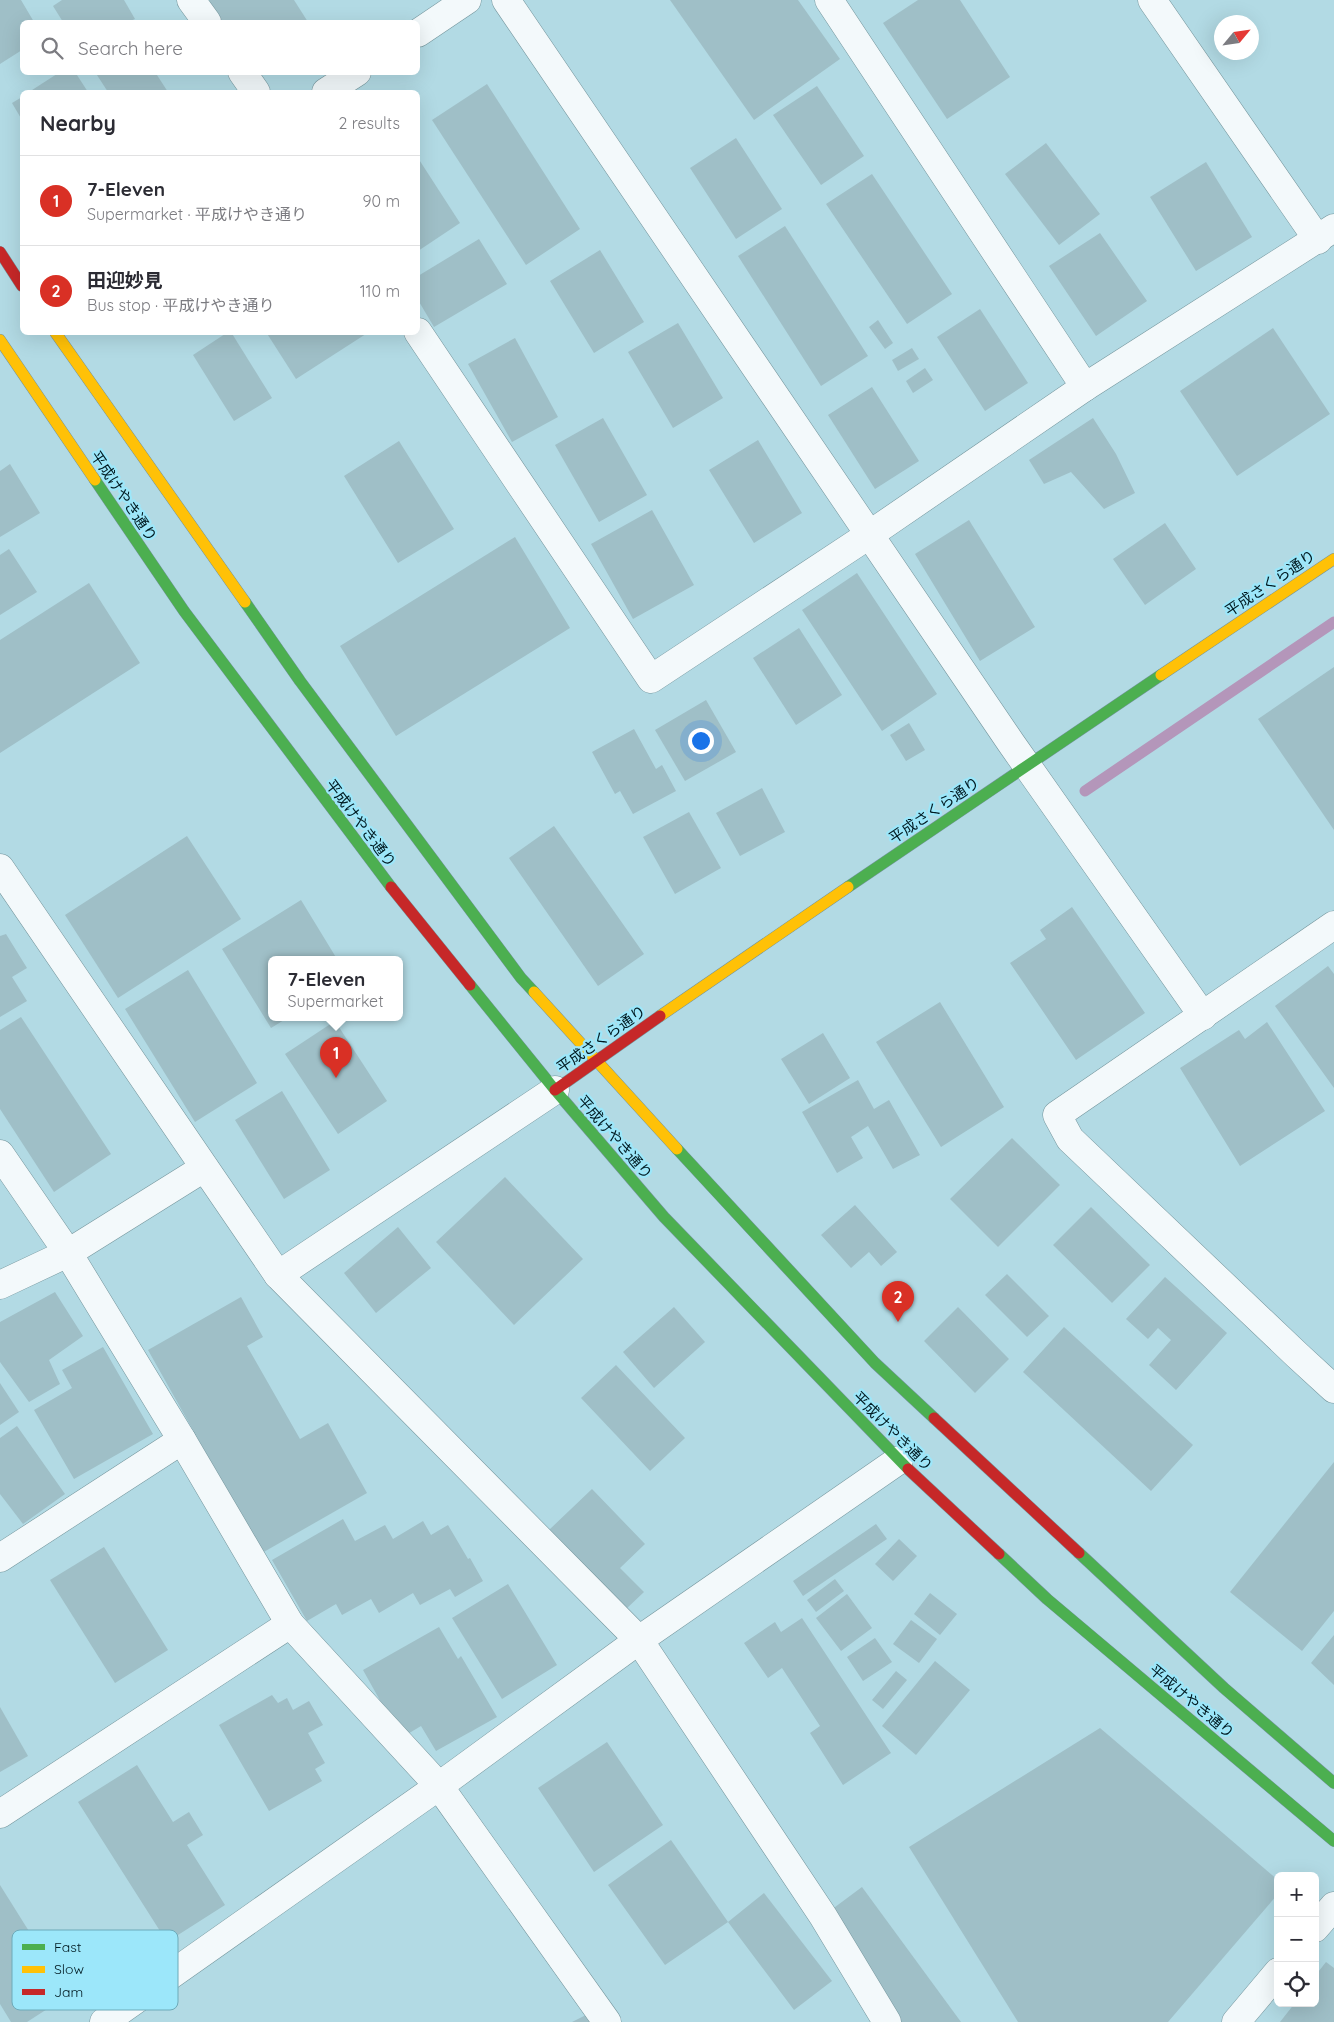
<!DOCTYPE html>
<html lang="en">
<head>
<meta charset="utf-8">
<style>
  body { margin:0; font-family:Quicksand,"Noto Sans JP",sans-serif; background:#f2f2f3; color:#2b2b33 }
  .controls { position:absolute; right:15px; bottom:15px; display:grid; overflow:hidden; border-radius:8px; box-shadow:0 5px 20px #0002 }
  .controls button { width:45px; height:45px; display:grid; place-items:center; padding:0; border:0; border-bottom:1px solid #e1e1e2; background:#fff; color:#2b2b33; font:25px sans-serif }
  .compass { position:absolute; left:1214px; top:15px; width:45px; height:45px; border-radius:50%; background:#fff; box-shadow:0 5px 20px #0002; rotate:61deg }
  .you { position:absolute; left:700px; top:740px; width:18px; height:18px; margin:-12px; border:4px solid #fff; border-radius:50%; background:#1a73e8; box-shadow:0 0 0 8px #1a73e833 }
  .badge { display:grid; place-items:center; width:32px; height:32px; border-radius:50%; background:#d93025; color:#fff; font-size:16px; font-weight:700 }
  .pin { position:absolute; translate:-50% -41px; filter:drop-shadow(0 1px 2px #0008) }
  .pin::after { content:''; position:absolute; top:26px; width:18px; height:15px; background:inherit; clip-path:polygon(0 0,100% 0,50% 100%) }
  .popup { position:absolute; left:268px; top:956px; width:135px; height:65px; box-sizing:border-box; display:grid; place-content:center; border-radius:8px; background:#fff; filter:drop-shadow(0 1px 4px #0005); font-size:16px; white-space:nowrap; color:#7c7c81 }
  .popup b { font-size:19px; color:#2b2b33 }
  .popup::after { content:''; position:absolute; left:50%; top:100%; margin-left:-10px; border:10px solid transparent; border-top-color:#fff }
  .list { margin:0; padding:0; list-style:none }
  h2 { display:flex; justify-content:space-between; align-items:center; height:65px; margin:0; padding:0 20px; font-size:21px }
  h2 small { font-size:16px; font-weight:400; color:#7c7c81 }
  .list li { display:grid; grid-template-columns:32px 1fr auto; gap:15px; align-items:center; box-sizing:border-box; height:90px; padding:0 20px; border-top:1px solid #e1e1e2 }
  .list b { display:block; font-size:19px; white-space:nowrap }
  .list p { margin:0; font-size:16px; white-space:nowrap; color:#7c7c81 }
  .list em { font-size:16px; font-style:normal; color:#7c7c81 }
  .icon { flex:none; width:28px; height:28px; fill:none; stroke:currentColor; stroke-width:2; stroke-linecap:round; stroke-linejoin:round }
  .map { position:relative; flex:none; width:1334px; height:2022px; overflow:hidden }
  .search { position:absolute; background:#fff; box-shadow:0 5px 20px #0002; left:20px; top:20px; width:400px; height:55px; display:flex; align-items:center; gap:12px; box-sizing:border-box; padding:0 18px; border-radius:8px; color:#7c7c81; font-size:19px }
  .panel { position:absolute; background:#fff; box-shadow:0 5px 20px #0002; left:20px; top:90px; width:400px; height:245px; border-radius:8px }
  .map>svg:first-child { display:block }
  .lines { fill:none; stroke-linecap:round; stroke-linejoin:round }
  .stream { stroke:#b496ba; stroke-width:11 }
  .building { fill:#9fbfc7 }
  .street-casing { stroke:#74959c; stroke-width:29 }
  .fast-casing { stroke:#74959c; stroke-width:12 }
  .slow-casing { stroke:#74959c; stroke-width:12 }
  .jam-casing { stroke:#74959c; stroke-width:12 }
  .street { stroke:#f3f9fb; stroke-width:28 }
  .fast { stroke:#4caf50; stroke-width:11 }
  .slow { stroke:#ffc107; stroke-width:11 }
  .jam { stroke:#c62828; stroke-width:11 }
  .labels { text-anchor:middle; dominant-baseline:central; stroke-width:4.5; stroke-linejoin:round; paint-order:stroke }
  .street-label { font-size:15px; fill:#001a21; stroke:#9ce7fa }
  .key { fill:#9ce7fa; stroke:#6daab9; stroke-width:1 }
  .key-label { font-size:14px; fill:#001a21 }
</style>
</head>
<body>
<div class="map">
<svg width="1334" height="2022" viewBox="0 0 1334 2022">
  <rect width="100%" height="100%" fill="#b2dae4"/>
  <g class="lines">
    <path class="stream" d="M 1085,791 L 1334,622"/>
  </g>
  <g class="building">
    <path d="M 0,0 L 21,0 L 34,22 L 22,22 L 22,50 L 0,64 Z"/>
    <path d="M 62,0 L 124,0 L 135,19 L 128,22 L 63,22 L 53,6 Z"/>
    <path d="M 209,0 L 294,0 L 308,22 L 222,22 Z"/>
    <path d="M 670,0 L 798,0 L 840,59 L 754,120 Z"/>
    <path d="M 918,0 L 960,0 L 1010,77 L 947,119 L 883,23 Z"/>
    <path d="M 60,72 L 75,72 L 88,92 L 29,92 Z"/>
    <path d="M 95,72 L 155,72 L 168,92 L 108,92 Z"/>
    <path d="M 487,84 L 580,229 L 526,265 L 432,120 Z"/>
    <path d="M 817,86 L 864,156 L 821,185 L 773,115 Z"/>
    <path d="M 22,97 L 22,120 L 12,103 Z"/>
    <path d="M 736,138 L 782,209 L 736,239 L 690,168 Z"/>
    <path d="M 1046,143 L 1100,214 L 1059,245 L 1005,174 Z"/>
    <path d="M 418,158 L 460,223 L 418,251 Z"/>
    <path d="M 1206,162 L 1252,237 L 1196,271 L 1150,197 Z"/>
    <path d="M 872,174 L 952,294 L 907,324 L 826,204 Z"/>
    <path d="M 785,226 L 868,356 L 821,386 L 738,256 Z"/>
    <path d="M 1100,233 L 1147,301 L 1096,336 L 1049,266 Z"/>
    <path d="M 479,239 L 507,284 L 434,327 L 418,300 L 418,276 Z"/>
    <path d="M 600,250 L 644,322 L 594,353 L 550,281 Z"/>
    <path d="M 980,309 L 1028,383 L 985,411 L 937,337 Z"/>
    <path d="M 878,320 L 893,343 L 885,349 L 869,327 Z"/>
    <path d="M 678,323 L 723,398 L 673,428 L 628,352 Z"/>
    <path d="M 1273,328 L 1330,414 L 1237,476 L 1180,391 Z"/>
    <path d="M 228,332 L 231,332 L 272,398 L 234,421 L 193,355 Z"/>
    <path d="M 266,332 L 369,332 L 296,379 Z"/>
    <path d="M 515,338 L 558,417 L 512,442 L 468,364 Z"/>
    <path d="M 912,348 L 919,359 L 898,371 L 892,360 Z"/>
    <path d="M 925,368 L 933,380 L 913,393 L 906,381 Z"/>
    <path d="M 872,387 L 919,461 L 875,489 L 828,415 Z"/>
    <path d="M 603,418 L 647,495 L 599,522 L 555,445 Z"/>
    <path d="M 1093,418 L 1116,454 L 1135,493 L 1104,509 L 1071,472 L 1044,484 L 1029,460 Z"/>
    <path d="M 758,440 L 802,513 L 754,543 L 709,470 Z"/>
    <path d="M 399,441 L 454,529 L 398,563 L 344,476 Z"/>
    <path d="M 10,464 L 40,513 L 0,537 L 0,471 Z"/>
    <path d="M 652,510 L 694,585 L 633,619 L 591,544 Z"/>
    <path d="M 969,520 L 1035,627 L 980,661 L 915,554 Z"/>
    <path d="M 1165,523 L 1196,569 L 1145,605 L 1113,559 Z"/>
    <path d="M 515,537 L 570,628 L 396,736 L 340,646 Z"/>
    <path d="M 9,549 L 37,592 L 0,615 L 0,555 Z"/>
    <path d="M 857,573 L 937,694 L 882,731 L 802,610 Z"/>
    <path d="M 89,583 L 140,663 L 0,753 L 0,640 Z"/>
    <path d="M 799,628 L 842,695 L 796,725 L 753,658 Z"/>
    <path d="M 1334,667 L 1334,830 L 1258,719 Z"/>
    <path d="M 706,700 L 736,752 L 685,781 L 655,730 Z"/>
    <path d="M 909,723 L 925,750 L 906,761 L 890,735 Z"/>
    <path d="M 634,729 L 656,769 L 662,765 L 676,791 L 633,814 L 620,791 L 615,794 L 592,752 Z"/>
    <path d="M 762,788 L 785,832 L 740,856 L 716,813 Z"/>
    <path d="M 689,812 L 721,868 L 675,894 L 643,837 Z"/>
    <path d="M 554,826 L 644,954 L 598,986 L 509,858 Z"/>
    <path d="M 187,836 L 241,919 L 118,998 L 65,915 Z"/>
    <path d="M 301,900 L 337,959 L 272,959 L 272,1017 L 289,1017 L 271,1028 L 222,949 Z"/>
    <path d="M 1072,907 L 1145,1013 L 1076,1060 L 1010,963 L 1046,939 L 1040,930 Z"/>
    <path d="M 6,934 L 27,968 L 12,977 L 27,1001 L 0,1017 L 0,936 Z"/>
    <path d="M 1328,966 L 1334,974 L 1334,1088 L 1275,1006 Z"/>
    <path d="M 188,970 L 257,1083 L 195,1122 L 125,1009 Z"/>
    <path d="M 940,1002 L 1004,1107 L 941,1147 L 876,1042 Z"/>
    <path d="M 21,1017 L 111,1154 L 54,1192 L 0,1109 L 0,1030 Z"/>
    <path d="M 335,1021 L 387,1101 L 338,1134 L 285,1054 Z"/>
    <path d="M 1267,1022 L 1325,1111 L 1240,1166 L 1180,1068 L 1239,1030 L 1245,1039 Z"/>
    <path d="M 823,1033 L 850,1078 L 809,1104 L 781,1059 Z"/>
    <path d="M 858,1080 L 874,1109 L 889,1100 L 920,1155 L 893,1169 L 868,1126 L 851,1137 L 863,1158 L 837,1173 L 802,1112 Z"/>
    <path d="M 282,1091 L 330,1170 L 284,1199 L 235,1120 Z"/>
    <path d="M 1012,1138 L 1060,1185 L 998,1247 L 950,1199 Z"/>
    <path d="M 505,1177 L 583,1259 L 514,1325 L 436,1242 Z"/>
    <path d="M 855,1205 L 897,1252 L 881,1266 L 869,1252 L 851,1268 L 821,1235 Z"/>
    <path d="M 1091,1207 L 1150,1265 L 1112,1303 L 1053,1245 Z"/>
    <path d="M 398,1227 L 431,1268 L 376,1313 L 344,1273 Z"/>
    <path d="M 1007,1274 L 1049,1316 L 1027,1337 L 985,1295 Z"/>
    <path d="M 1165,1277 L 1227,1333 L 1176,1390 L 1149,1365 L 1171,1340 L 1158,1328 L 1148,1339 L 1126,1319 Z"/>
    <path d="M 55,1292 L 83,1336 L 49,1360 L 60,1384 L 29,1402 L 0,1362 L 0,1322 Z"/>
    <path d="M 241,1297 L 263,1337 L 247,1346 L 300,1439 L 328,1423 L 367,1493 L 262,1553 L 148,1350 Z"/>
    <path d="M 674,1307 L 705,1342 L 654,1388 L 623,1352 Z"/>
    <path d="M 958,1307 L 1009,1359 L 975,1393 L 924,1341 Z"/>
    <path d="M 1064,1327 L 1193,1445 L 1151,1491 L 1023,1372 Z"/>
    <path d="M 103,1347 L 153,1434 L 74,1479 L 34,1410 L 72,1388 L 62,1370 Z"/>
    <path d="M 616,1365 L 685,1438 L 650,1471 L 581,1398 Z"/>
    <path d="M 0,1383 L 19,1412 L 0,1425 Z"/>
    <path d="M 17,1426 L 65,1494 L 23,1524 L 0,1494 L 0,1438 Z"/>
    <path d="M 1334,1462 L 1334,1611 L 1302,1651 L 1230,1592 Z"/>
    <path d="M 592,1489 L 645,1544 L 620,1568 L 644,1592 L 625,1610 L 549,1530 Z"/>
    <path d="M 343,1519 L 355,1541 L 385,1525 L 393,1539 L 423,1521 L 431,1535 L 448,1525 L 468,1559 L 470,1558 L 483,1581 L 455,1597 L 450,1589 L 420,1605 L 413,1593 L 379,1613 L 371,1599 L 342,1615 L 336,1604 L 307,1621 L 272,1560 Z"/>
    <path d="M 876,1524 L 887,1539 L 803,1596 L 793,1581 Z"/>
    <path d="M 899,1539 L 917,1556 L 893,1581 L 875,1564 Z"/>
    <path d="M 104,1547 L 168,1650 L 115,1683 L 50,1580 Z"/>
    <path d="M 835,1579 L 844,1591 L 816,1612 L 807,1600 Z"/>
    <path d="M 508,1584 L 557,1665 L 502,1699 L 452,1618 Z"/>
    <path d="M 930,1593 L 957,1614 L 940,1635 L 914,1614 Z"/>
    <path d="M 847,1594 L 872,1628 L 841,1651 L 816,1618 Z"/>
    <path d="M 802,1618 L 891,1753 L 843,1785 L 810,1733 L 820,1726 L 782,1668 L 768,1678 L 744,1643 L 775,1622 L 781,1632 Z"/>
    <path d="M 911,1620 L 937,1639 L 919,1663 L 893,1644 Z"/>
    <path d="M 439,1627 L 458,1659 L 461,1656 L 497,1717 L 436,1751 L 421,1726 L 401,1738 L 363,1670 Z"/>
    <path d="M 1334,1635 L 1334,1685 L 1311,1663 Z"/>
    <path d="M 875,1638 L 892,1662 L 863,1681 L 847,1657 Z"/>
    <path d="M 935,1661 L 970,1690 L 916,1755 L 882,1726 Z"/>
    <path d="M 896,1671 L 907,1680 L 883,1709 L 872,1700 Z"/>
    <path d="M 272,1695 L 278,1703 L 287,1698 L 293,1710 L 309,1701 L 323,1725 L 308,1733 L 325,1763 L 315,1769 L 322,1781 L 269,1811 L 219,1725 Z"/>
    <path d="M 0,1707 L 28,1756 L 0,1772 Z"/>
    <path d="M 1100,1728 L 1278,1880 L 1278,1894 L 1168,2022 L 1018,2022 L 909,1847 Z"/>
    <path d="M 607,1742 L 663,1825 L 594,1872 L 538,1788 Z"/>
    <path d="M 137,1765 L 173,1822 L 189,1812 L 203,1835 L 187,1845 L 225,1905 L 167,1942 L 78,1802 Z"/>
    <path d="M 671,1840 L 728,1922 L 665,1965 L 608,1885 Z"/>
    <path d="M 0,1885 L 69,1995 L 27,2022 L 11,2022 L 0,2004 Z"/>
    <path d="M 862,1887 L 961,2022 L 901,2022 L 823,1916 Z"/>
    <path d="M 764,1893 L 832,1981 L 794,2010 L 728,1922 Z"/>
    <path d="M 1326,1962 L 1334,1968 L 1334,2022 L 1280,2022 L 1295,2003 L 1315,2003 L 1315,1976 Z"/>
    <path d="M 586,2015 L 590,2022 L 572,2022 Z"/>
  </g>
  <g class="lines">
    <defs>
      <g id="street">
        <path d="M 191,0 L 207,22"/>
        <path d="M 506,0 L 1011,743 L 1203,1016"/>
        <path d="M 829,0 L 1085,387"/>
        <path d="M 1152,0 L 1318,240"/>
        <path d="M 418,33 L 467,0"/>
        <path d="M 242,72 L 256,92"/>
        <path d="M 326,92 L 357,72"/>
        <path d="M 418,332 L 651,679 L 869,535 L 1085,387 L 1334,228"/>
        <path d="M 0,868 L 278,1275 L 639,1640 L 823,1916 L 887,2022"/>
        <path d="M 1334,925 L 1057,1115 L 1070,1139 L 1297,1355 L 1334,1389"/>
        <path d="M 0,1154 L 68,1253 L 182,1440 L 290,1624 L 439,1786 L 607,2022"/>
        <path d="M 278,1275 L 555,1090"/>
        <path d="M 0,1285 L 68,1253 L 204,1168"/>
        <path d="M 0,1558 L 182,1440"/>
        <path d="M 0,1814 L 290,1624"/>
        <path d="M 1315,1928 L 1334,1906"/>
        <path d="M 104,2022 L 439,1786 L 639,1640 L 899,1460"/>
        <path d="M 1236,2022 L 1278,1972"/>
      </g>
      <g id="fast">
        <path d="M 95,480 L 184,611 L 391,887"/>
        <path d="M 245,602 L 300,681 L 521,978 L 534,992"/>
        <path d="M 848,887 L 1161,675"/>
        <path d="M 470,985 L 555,1090 L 664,1217 L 908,1469"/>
        <path d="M 677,1149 L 875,1363 L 934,1418"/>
        <path d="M 1079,1553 L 1224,1688 L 1334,1783"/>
        <path d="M 999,1554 L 1047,1599 L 1334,1841"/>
      </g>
      <g id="slow">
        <path d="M 55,332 L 245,602"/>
        <path d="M 0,340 L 95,480"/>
        <path d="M 1161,675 L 1334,559"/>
        <path d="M 534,992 L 677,1149"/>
        <path d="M 660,1016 L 848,887"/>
      </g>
      <g id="jam">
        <path d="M 0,252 L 22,286"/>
        <path d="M 391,887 L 470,985"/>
        <path d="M 555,1090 L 660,1016"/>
        <path d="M 934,1418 L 1079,1553"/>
        <path d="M 908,1469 L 999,1554"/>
      </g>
    </defs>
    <use href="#street" class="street-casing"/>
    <use href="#fast" class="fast-casing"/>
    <use href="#slow" class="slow-casing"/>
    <use href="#jam" class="jam-casing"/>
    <use href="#street" class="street"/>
    <use href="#fast" class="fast"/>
    <use href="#slow" class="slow"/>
    <use href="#jam" class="jam"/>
  </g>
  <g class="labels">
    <g class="street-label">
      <text transform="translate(124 496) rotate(56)">平成けやき通り</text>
      <text transform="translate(1270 583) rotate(-34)">平成さくら通り</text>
      <text transform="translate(934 810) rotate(-34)">平成さくら通り</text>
      <text transform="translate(361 823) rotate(53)">平成けやき通り</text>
      <text transform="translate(601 1039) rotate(-35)">平成さくら通り</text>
      <text transform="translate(615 1137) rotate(49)">平成けやき通り</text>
      <text transform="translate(893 1431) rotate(45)">平成けやき通り</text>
      <text transform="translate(1192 1701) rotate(40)">平成けやき通り</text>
    </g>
  </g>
  <rect x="12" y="1930" width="166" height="80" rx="8" class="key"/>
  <rect x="22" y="1944" width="23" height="6" fill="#4caf50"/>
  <rect x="22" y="1966" width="23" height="7" fill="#ffc107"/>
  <rect x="22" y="1989" width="23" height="6" fill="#c62828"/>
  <g class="key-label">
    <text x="54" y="1952">Fast</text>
    <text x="54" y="1974">Slow</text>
    <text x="54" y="1997">Jam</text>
  </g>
</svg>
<div class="controls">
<button>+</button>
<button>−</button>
<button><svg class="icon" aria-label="locate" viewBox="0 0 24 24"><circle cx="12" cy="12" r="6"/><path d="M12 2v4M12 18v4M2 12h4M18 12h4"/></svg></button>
</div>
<svg class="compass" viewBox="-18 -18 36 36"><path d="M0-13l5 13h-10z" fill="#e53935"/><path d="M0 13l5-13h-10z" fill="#7c7c81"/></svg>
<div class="you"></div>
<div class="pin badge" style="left:336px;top:1078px">1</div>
<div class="popup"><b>7-Eleven</b>Supermarket</div>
<div class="pin badge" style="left:898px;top:1322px">2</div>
<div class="search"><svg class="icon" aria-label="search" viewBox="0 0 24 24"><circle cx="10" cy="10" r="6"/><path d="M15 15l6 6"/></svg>Search here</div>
<section class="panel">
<h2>Nearby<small>2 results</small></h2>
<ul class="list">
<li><span class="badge">1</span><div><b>7-Eleven</b><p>Supermarket · 平成けやき通り</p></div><em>90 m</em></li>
<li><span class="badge">2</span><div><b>田迎妙見</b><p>Bus stop · 平成けやき通り</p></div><em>110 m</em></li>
</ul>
</section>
</div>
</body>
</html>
